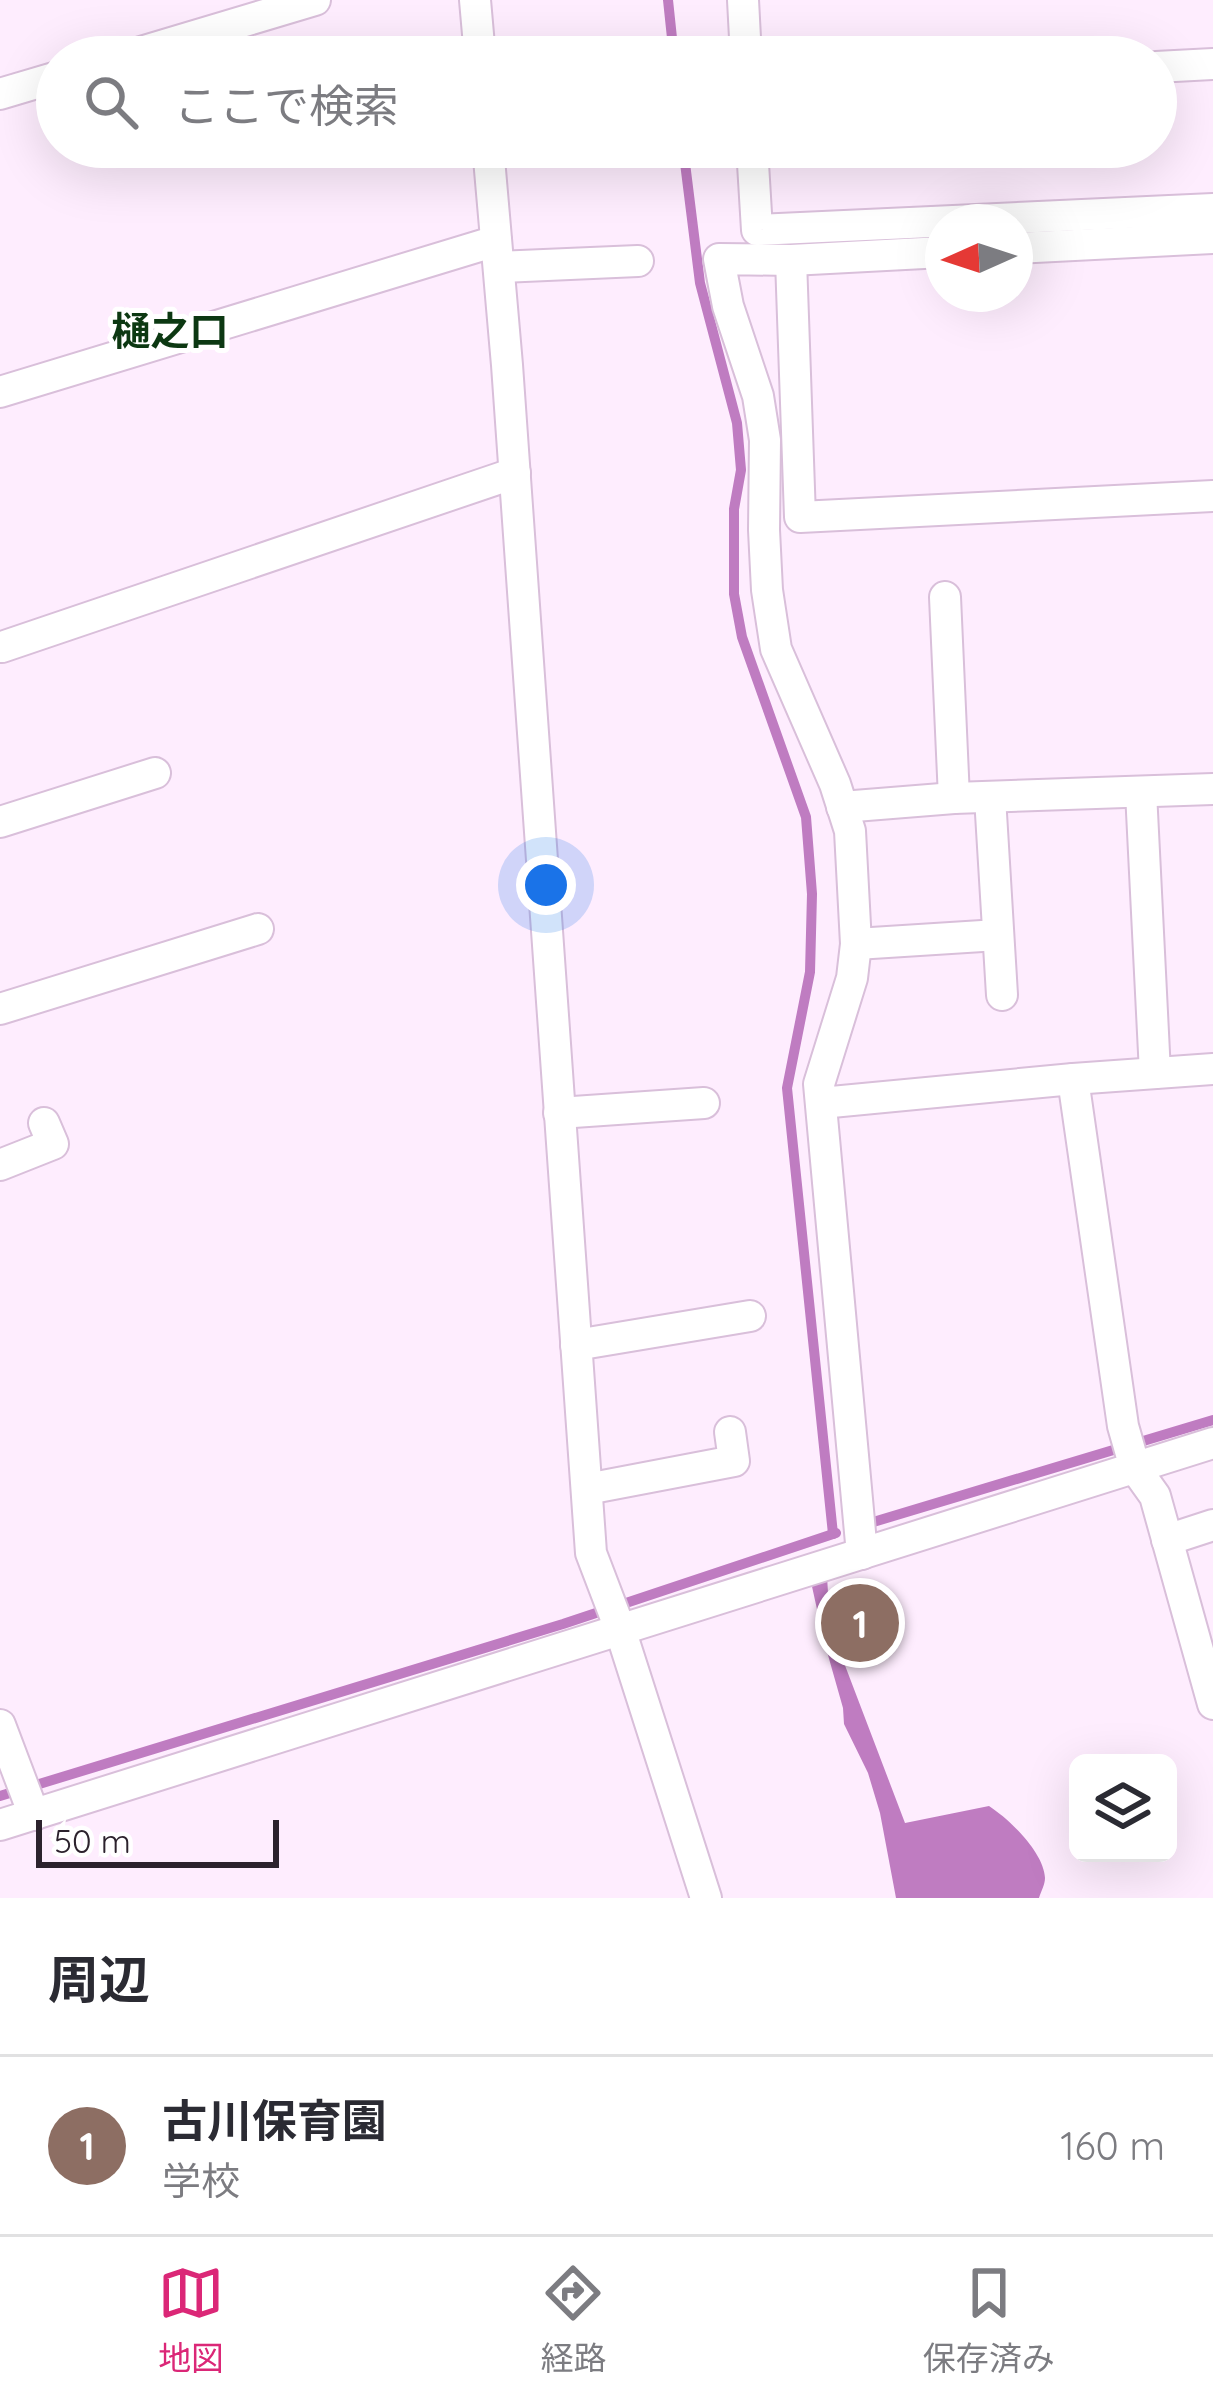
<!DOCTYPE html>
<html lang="ja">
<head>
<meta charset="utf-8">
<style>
  body { margin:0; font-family:Quicksand,"Noto Sans JP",sans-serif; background:#f7f7f7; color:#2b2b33 }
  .controls { position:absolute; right:36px; bottom:36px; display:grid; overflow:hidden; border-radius:18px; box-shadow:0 12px 48px #0002 }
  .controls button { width:108px; height:108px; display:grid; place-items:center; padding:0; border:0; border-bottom:3px solid #e1e1e2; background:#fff; color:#2b2b33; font:60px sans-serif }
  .compass { position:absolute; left:925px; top:204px; width:108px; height:108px; border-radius:50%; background:#fff; box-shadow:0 12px 48px #0002; rotate:267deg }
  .scale { position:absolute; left:36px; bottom:30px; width:243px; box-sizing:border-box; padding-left:12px; border:6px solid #2c222d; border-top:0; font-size:33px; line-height:42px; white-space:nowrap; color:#2c222d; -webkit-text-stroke:9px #fff; paint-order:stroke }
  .you { position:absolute; left:546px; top:885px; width:42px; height:42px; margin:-30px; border:9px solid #fff; border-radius:50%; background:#1a73e8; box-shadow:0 0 0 18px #1a73e833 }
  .badge { display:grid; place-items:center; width:78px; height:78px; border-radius:50%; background:#db2777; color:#fff; font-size:39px; font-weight:700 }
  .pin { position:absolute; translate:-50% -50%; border:6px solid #fff; box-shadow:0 3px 12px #0006 }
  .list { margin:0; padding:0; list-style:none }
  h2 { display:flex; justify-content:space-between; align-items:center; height:156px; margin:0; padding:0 48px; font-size:51px }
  h2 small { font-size:39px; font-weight:400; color:#7c7c81 }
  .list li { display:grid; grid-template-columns:78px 1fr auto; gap:36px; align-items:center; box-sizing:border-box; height:180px; padding:0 48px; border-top:3px solid #e1e1e2 }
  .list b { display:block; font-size:45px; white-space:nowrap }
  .list p { margin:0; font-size:39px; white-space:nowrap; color:#7c7c81 }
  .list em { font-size:39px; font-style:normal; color:#7c7c81 }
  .icon { flex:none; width:66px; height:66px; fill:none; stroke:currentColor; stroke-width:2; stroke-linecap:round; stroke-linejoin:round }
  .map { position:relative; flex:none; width:1213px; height:1898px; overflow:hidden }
  .search { position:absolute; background:#fff; box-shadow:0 12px 48px #0002; left:36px; right:36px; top:36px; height:132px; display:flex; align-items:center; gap:30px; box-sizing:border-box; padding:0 42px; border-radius:66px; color:#7c7c81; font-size:45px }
  .sheet { height:336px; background:#fff }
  nav { display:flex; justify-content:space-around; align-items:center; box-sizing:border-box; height:168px; border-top:3px solid #e1e1e2; background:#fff; font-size:33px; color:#7c7c81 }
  nav a { display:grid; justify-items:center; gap:6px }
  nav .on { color:#db2777 }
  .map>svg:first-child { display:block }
  .water { fill:#bf7cc1 }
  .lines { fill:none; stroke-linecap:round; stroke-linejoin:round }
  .stream { stroke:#bf7cc1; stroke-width:10 }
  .street-casing { stroke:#d9bfda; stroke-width:34 }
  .street { stroke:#fff; stroke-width:30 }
  .labels { text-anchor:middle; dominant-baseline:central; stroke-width:10; stroke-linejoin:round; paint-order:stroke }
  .quarter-label { font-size:39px; font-weight:bold; fill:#0c3812; stroke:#fff }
</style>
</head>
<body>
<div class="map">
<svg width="1213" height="1898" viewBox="0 0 1213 1898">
  <rect width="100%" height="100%" fill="#feedfe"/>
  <path class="water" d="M 827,1576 L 830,1626 L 905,1823 L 989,1806 C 1009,1819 1044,1852 1045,1878 C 1045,1885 1041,1891 1039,1898 L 896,1898 L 880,1813 L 868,1773 L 844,1724 L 843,1708 L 824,1641 L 811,1582 Z"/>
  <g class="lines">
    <g class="stream">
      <path d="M 668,0 L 674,57"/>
      <path d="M 683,147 L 700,283 L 737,423 L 741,470 L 734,509 L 734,594 L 742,637 L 806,817 L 812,894 L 810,972 L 787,1088 L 833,1534"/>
      <path d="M 860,1526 L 1213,1420"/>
      <path d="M 0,1796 L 563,1624 L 836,1533"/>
    </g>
    <defs>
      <g id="street">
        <path d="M 475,0 L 480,57"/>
        <path d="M 743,0 L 746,57"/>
        <path d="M 124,57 L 315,0"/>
        <path d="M 1156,67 L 1213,64"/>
        <path d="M 0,94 L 57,77"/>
        <path d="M 488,147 L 507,365 L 591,1553 L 620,1629 L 706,1898"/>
        <path d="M 752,147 L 757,230 L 1213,209"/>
        <path d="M 1015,248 L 1213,238"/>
        <path d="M 791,260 L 800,517 L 1213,496"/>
        <path d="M 499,267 L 638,261"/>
        <path d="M 0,392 L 496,241"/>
        <path d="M 945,597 L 954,798"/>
        <path d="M 2,647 L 515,473"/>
        <path d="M 1141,792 L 1155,1073"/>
        <path d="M 990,797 L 1002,995"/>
        <path d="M 842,807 L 954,798 L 1213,789"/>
        <path d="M 0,822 L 155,773"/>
        <path d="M 856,944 L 998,935"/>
        <path d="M 0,1009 L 258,929"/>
        <path d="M 1073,1079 L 1123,1426 L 1135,1468 L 1155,1496 L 1213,1704"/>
        <path d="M 821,1103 L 1073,1079 L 1213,1069"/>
        <path d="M 559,1113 L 704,1103"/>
        <path d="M 0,1165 L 53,1144 L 44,1123"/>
        <path d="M 576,1345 L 750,1316"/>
        <path d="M 587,1489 L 734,1461 L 730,1432"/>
        <path d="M 1167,1540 L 1213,1525"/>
        <path d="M 862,1554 L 819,1084 L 852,978 L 856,944 L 850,831 L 835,784 L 776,649 L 767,590 L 764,530 L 765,440 L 758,396 L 728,306 L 719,259 L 791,260 L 943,252"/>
        <path d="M 0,1725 L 34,1815"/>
        <path d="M 0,1825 L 1213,1443"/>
      </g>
    </defs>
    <use href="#street" class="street-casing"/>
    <use href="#street" class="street"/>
  </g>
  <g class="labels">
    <g class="quarter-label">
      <text x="170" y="330">樋之口</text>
    </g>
  </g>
</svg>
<div class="controls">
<button><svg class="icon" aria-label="layers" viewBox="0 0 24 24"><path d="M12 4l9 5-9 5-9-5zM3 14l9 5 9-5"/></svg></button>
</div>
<svg class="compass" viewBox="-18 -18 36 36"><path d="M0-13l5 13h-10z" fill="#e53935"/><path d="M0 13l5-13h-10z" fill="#7c7c81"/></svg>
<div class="scale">50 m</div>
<div class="you"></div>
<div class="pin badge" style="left:860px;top:1623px;background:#8d6e63">1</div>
<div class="search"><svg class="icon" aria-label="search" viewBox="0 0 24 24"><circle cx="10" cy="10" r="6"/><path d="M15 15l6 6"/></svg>ここで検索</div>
</div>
<section class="sheet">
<h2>周辺<small></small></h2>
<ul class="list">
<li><span class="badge" style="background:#8d6e63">1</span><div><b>古川保育園</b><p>学校</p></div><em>160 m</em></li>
</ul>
</section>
<nav>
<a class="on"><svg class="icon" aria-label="map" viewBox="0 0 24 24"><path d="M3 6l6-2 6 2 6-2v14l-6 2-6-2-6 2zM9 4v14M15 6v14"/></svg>地図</a>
<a><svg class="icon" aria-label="directions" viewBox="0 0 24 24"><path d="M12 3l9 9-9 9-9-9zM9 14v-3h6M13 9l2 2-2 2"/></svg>経路</a>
<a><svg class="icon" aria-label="saved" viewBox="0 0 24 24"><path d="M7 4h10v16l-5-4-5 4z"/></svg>保存済み</a>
</nav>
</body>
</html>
